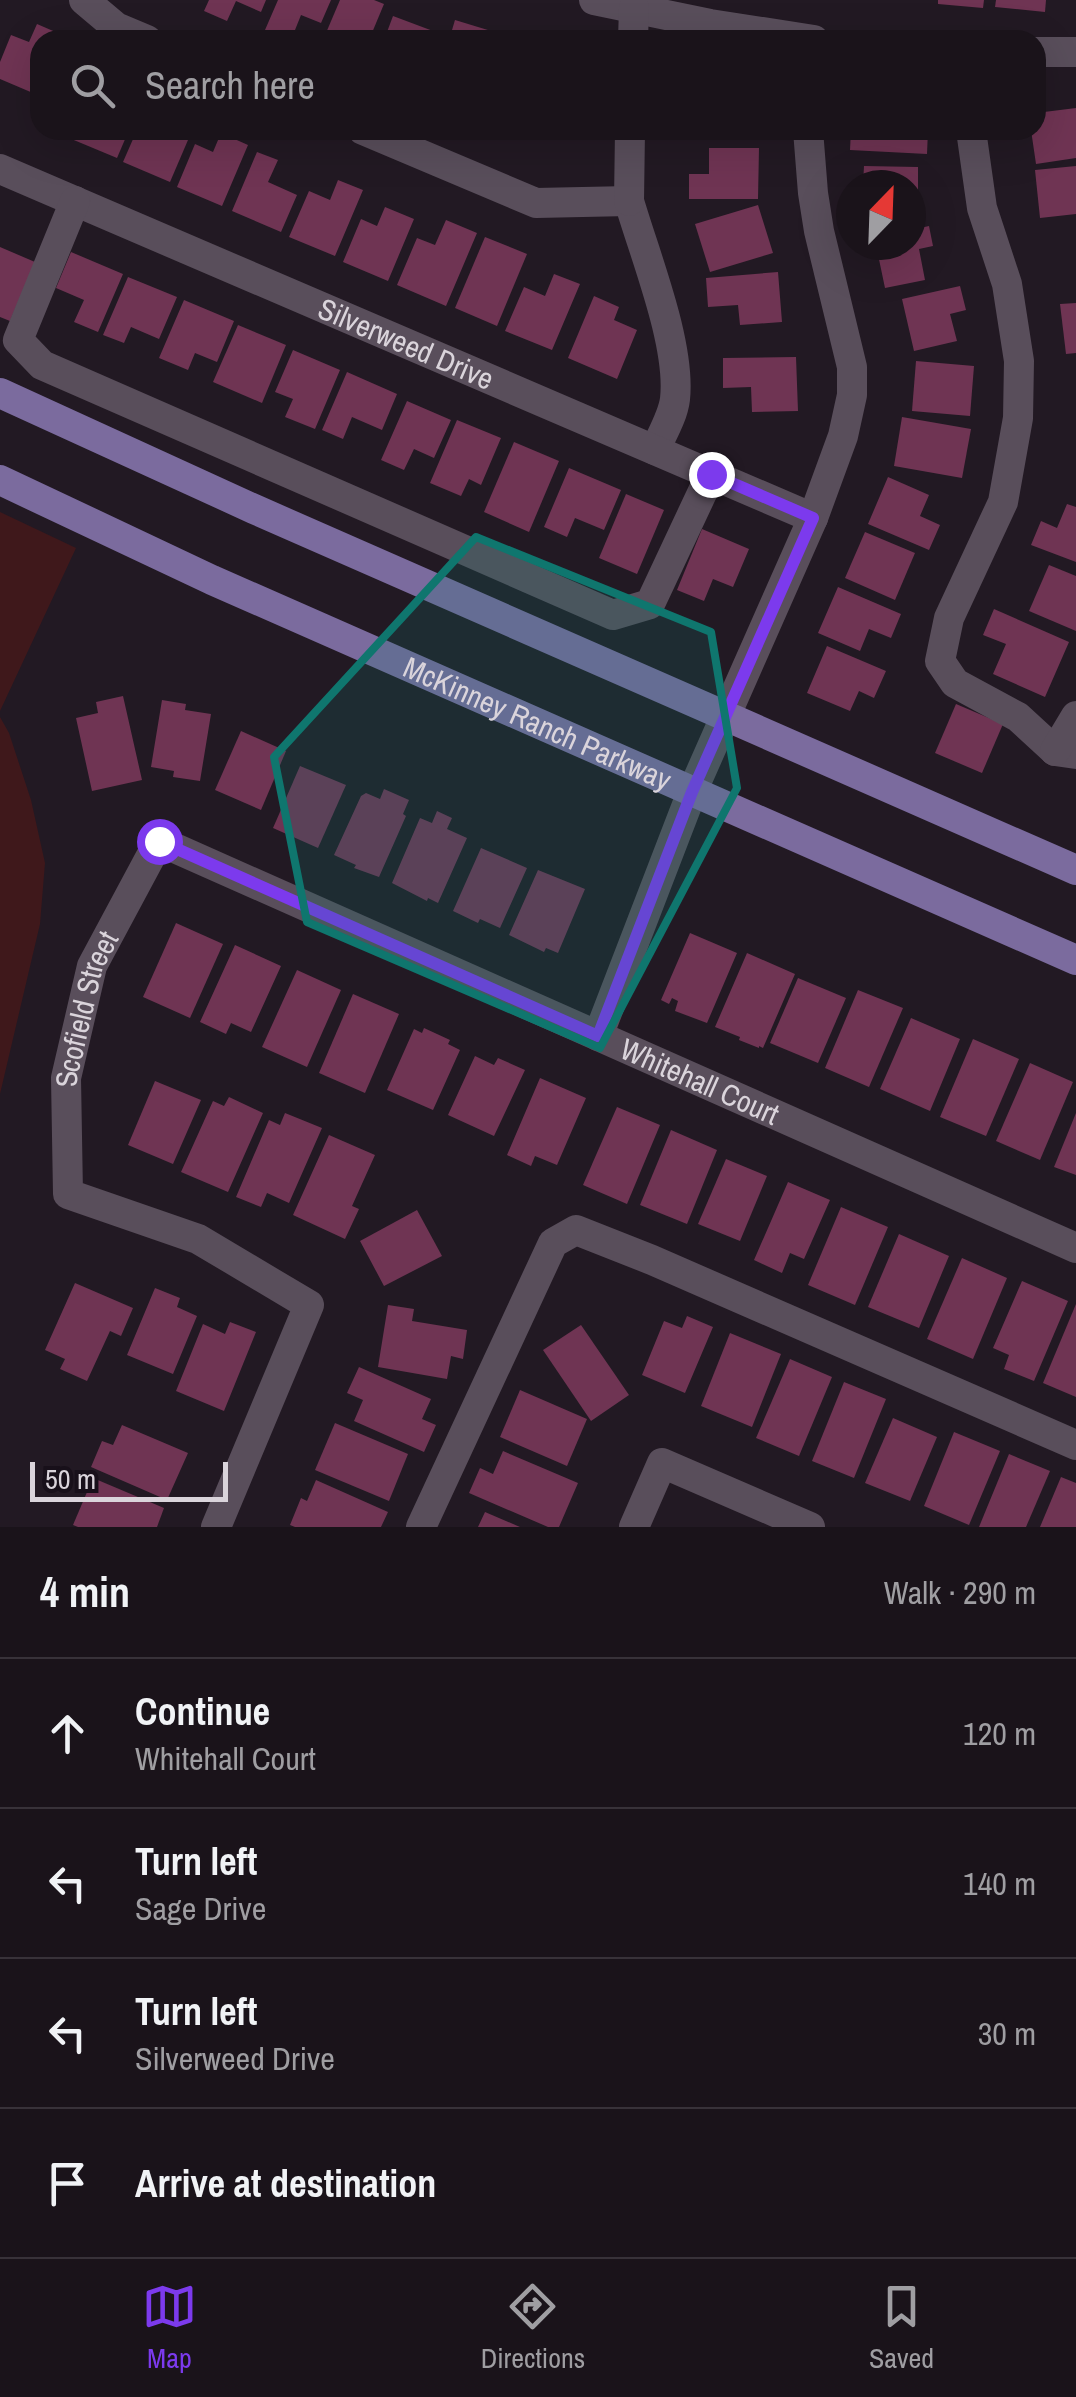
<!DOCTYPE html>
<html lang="en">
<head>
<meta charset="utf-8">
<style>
  body { margin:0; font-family:"Archivo Narrow",sans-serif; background:#231c23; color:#f1f3f6 }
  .compass { position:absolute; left:836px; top:170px; width:90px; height:90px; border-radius:50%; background:#1a131a; box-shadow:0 10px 40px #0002; rotate:23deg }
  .scale { position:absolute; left:30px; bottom:25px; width:198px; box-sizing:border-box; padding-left:10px; border:5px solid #dad4db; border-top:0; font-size:28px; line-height:35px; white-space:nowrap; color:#dad4db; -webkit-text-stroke:8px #18101a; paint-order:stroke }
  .stop { position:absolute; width:30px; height:30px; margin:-22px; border:8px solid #7c3aed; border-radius:50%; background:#fff }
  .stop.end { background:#7c3aed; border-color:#fff; box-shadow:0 2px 10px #0008 }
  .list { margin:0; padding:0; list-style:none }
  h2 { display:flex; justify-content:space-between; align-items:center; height:130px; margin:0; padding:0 40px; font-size:42px }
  h2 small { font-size:32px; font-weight:400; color:#9f9ea2 }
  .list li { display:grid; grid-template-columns:65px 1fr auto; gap:30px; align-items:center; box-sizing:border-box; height:150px; padding:0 40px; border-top:2px solid #383239 }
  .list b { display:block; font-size:38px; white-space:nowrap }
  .list p { margin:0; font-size:32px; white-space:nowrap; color:#9f9ea2 }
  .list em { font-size:32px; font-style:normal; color:#9f9ea2 }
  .icon { flex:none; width:55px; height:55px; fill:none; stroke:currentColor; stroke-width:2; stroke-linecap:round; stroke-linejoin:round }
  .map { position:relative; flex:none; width:1076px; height:1527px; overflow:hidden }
  .search { position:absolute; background:#1a131a; box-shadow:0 10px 40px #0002; left:30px; right:30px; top:30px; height:110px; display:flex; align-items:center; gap:25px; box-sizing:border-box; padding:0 35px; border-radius:30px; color:#9f9ea2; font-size:38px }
  .sheet { height:730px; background:#1a131a }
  nav { display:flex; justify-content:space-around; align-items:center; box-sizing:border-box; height:140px; border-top:2px solid #383239; background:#1a131a; font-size:28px; color:#9f9ea2 }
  nav a { display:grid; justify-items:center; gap:5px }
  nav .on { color:#7c3aed }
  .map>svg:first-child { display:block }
  .green { fill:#3f181b }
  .building { fill:#6f3453 }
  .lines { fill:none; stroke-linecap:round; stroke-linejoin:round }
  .minor { stroke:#594e5b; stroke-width:30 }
  .major { stroke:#7b6b9e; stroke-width:30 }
  .route { stroke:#7c3aed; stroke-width:12 }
  .marked { fill:#0f766e; fill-opacity:0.2; stroke:#0f766e; stroke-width:8; stroke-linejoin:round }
  .labels { text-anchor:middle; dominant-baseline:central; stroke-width:9; stroke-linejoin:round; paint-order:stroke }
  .street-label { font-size:30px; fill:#dad4db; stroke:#18101a }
</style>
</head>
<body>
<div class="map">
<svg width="1076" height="1527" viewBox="0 0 1076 1527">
  <rect width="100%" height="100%" fill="#221923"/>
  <g class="green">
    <path d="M 0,512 L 76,548 L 0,711 Z"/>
    <path d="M 0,717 L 9,733 L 31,800 L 45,863 L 40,924 L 0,1094 Z"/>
  </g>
  <g class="building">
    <path d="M 209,0 L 266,0 L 261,12 L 236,1 L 227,21 L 204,11 Z"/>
    <path d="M 278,0 L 331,0 L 321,23 L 301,15 L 291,40 L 265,30 Z"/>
    <path d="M 340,0 L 374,0 L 384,4 L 369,40 L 323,40 Z"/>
    <path d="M 938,0 L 984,0 L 983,8 L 938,4 Z"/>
    <path d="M 996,0 L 1046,0 L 1045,12 L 995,7 Z"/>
    <path d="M 393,16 L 441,34 L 439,40 L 384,40 Z"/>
    <path d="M 455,20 L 501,34 L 499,40 L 449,40 Z"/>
    <path d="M 37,24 L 74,40 L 40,40 L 40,96 L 0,79 L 0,62 L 11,35 L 29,42 Z"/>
    <path d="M 1076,108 L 1076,158 L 1036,164 L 1031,130 L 1036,130 L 1036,113 Z"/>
    <path d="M 73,130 L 129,130 L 117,158 L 69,138 Z"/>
    <path d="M 137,130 L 168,130 L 188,140 L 170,182 L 123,162 Z"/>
    <path d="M 851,130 L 928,130 L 927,154 L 850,150 Z"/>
    <path d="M 221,133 L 248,145 L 222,206 L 177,187 L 195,144 L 213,152 Z"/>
    <path d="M 709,148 L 759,148 L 758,199 L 689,199 L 689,174 L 709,174 Z"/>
    <path d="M 257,152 L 278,160 L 268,182 L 297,195 L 281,232 L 232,211 Z"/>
    <path d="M 864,166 L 918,167 L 918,219 L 911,219 L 911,185 L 863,185 Z"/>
    <path d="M 1076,166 L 1076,214 L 1040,218 L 1035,170 Z"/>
    <path d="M 338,180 L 363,190 L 335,256 L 289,237 L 309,191 L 330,200 Z"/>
    <path d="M 758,205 L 773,253 L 710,272 L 695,224 Z"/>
    <path d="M 385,207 L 414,219 L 388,281 L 343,262 L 361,219 L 377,226 Z"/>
    <path d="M 446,220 L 477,233 L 446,306 L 397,285 L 417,238 L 435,245 Z"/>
    <path d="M 929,226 L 933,246 L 919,249 L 925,280 L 885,288 L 876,245 L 911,245 L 911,230 Z"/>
    <path d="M 485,237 L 527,254 L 497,326 L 455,308 Z"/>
    <path d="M 0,247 L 35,262 L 10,321 L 0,317 Z"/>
    <path d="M 71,252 L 123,274 L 98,332 L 74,322 L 84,300 L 56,288 Z"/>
    <path d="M 778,272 L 782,322 L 740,325 L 738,305 L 708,307 L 706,278 Z"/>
    <path d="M 554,274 L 580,284 L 552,350 L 505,331 L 524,287 L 545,296 Z"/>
    <path d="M 128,277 L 177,297 L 159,339 L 131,327 L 124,343 L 103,335 Z"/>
    <path d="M 960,286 L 966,310 L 950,314 L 957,341 L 914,351 L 902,299 Z"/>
    <path d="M 594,296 L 619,307 L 614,320 L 637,330 L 617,379 L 568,358 Z"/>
    <path d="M 184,300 L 234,321 L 217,362 L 195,353 L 188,370 L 159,358 Z"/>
    <path d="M 1076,303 L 1076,353 L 1066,354 L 1060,304 Z"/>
    <path d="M 238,325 L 286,345 L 262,403 L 213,382 Z"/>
    <path d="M 293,350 L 340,370 L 315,429 L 285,417 L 293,399 L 275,392 Z"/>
    <path d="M 796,357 L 798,411 L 752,412 L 751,387 L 723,388 L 723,358 Z"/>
    <path d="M 916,361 L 974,366 L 970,416 L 912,411 Z"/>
    <path d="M 347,372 L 397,394 L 382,430 L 352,417 L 343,439 L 322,430 Z"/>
    <path d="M 407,401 L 451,420 L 434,458 L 414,449 L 404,470 L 381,460 Z"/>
    <path d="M 902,417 L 971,429 L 962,478 L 894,466 Z"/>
    <path d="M 457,420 L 501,438 L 481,485 L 469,479 L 461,496 L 430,483 Z"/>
    <path d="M 514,442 L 559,461 L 529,532 L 484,512 Z"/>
    <path d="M 569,468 L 621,490 L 604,530 L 575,518 L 567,537 L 544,527 Z"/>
    <path d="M 888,477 L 929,495 L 920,516 L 940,525 L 929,550 L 868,524 Z"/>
    <path d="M 626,494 L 664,510 L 637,574 L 599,558 Z"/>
    <path d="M 1067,504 L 1076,507 L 1076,562 L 1031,545 L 1041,521 L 1057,528 Z"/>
    <path d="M 702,529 L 749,549 L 733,587 L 713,579 L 704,601 L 677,590 Z"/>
    <path d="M 865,532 L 915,553 L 895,600 L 845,578 Z"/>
    <path d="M 1049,565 L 1076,576 L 1076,631 L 1029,611 Z"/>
    <path d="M 838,587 L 901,614 L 891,638 L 869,629 L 860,651 L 818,633 Z"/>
    <path d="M 994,609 L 1069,642 L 1045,697 L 993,674 L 1006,644 L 983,635 Z"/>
    <path d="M 827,646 L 886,671 L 874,698 L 859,691 L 850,711 L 807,693 Z"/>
    <path d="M 123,696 L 142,780 L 92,791 L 76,718 L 98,713 L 96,702 Z"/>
    <path d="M 162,700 L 186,704 L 185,710 L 211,714 L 200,781 L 173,777 L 174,771 L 151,767 Z"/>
    <path d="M 956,704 L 1003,724 L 982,773 L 935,753 Z"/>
    <path d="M 241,731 L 286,751 L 261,810 L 215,790 Z"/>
    <path d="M 300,766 L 346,785 L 318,848 L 273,828 Z"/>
    <path d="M 384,789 L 409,800 L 403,814 L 406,816 L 379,877 L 354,868 L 356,865 L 334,855 L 361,796 L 366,793 L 380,799 Z"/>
    <path d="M 437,811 L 452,818 L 447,829 L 467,838 L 438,903 L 428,898 L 427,901 L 392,883 L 420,818 L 432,823 Z"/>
    <path d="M 481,848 L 527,868 L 500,928 L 480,919 L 478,923 L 453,911 Z"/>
    <path d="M 538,870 L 585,889 L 558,953 L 546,948 L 544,952 L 509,935 Z"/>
    <path d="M 176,923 L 223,944 L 190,1018 L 143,997 Z"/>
    <path d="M 690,933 L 737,953 L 707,1023 L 675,1011 L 678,1001 L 672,998 L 669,1004 L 661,1000 Z"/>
    <path d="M 235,945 L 281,966 L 251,1032 L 231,1023 L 226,1034 L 200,1022 Z"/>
    <path d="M 747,953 L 795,974 L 763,1048 L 759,1046 L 759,1048 L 739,1040 L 740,1037 L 715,1027 Z"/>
    <path d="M 297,970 L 341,990 L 307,1067 L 262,1047 Z"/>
    <path d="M 798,978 L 846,998 L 818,1063 L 770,1043 Z"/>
    <path d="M 858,990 L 903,1008 L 869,1087 L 825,1068 Z"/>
    <path d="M 353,994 L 399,1014 L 365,1093 L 319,1073 Z"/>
    <path d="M 911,1018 L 960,1039 L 930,1111 L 880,1089 Z"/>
    <path d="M 424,1028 L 450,1040 L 448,1044 L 460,1050 L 433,1110 L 387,1090 L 414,1029 L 422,1033 Z"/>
    <path d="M 973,1039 L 1019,1059 L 986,1136 L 940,1117 Z"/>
    <path d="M 475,1056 L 494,1065 L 498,1058 L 525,1070 L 494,1136 L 448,1115 Z"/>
    <path d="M 1030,1063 L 1073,1082 L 1040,1160 L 996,1141 Z"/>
    <path d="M 540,1078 L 586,1098 L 557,1165 L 535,1156 L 531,1166 L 507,1155 Z"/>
    <path d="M 155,1081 L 201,1100 L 173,1164 L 128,1145 Z"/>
    <path d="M 229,1097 L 263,1113 L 228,1192 L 181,1172 L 213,1101 L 224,1106 Z"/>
    <path d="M 617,1107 L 660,1125 L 627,1204 L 583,1185 Z"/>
    <path d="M 285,1113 L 322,1128 L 289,1203 L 267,1193 L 261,1207 L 236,1197 L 269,1120 L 280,1125 Z"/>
    <path d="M 1076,1113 L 1076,1175 L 1054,1167 Z"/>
    <path d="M 671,1130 L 717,1150 L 687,1224 L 640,1205 Z"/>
    <path d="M 329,1135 L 375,1155 L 352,1206 L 359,1209 L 345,1239 L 293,1215 Z"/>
    <path d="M 726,1159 L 767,1176 L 740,1241 L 698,1224 Z"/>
    <path d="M 788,1182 L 830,1200 L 804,1259 L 790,1253 L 782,1273 L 754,1260 Z"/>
    <path d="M 841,1207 L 888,1227 L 855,1305 L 808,1285 Z"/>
    <path d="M 417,1210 L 442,1256 L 384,1286 L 360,1241 Z"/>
    <path d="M 899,1234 L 949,1256 L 919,1328 L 868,1307 Z"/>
    <path d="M 962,1258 L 1007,1278 L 973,1359 L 927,1339 Z"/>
    <path d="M 1022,1281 L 1068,1301 L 1034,1381 L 1004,1369 L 1009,1355 L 993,1348 Z"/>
    <path d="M 75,1283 L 133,1308 L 121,1336 L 110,1331 L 87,1381 L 60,1369 L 65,1359 L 45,1350 Z"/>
    <path d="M 155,1288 L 180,1298 L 177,1307 L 197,1316 L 173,1374 L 127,1355 Z"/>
    <path d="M 1076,1304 L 1076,1397 L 1043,1383 Z"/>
    <path d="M 388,1305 L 414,1309 L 412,1321 L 467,1330 L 463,1359 L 451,1356 L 447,1379 L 378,1367 Z"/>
    <path d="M 687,1316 L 713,1327 L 685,1393 L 642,1375 L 664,1321 L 682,1328 Z"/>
    <path d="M 230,1322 L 256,1332 L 224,1411 L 176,1391 L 203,1324 L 225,1334 Z"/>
    <path d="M 581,1325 L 629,1395 L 591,1421 L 543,1350 Z"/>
    <path d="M 730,1333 L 781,1354 L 752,1427 L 701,1406 Z"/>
    <path d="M 790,1359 L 832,1377 L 799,1456 L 756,1438 Z"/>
    <path d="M 359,1367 L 431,1399 L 422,1419 L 436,1425 L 424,1452 L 354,1421 L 363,1400 L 347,1393 Z"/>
    <path d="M 844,1382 L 886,1399 L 854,1478 L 812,1461 Z"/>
    <path d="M 520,1390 L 587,1419 L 567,1466 L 500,1437 Z"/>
    <path d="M 893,1418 L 937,1437 L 910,1501 L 865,1483 Z"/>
    <path d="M 335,1423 L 408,1454 L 389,1501 L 315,1470 Z"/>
    <path d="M 122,1425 L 188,1453 L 167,1500 L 91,1467 L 102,1441 L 113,1445 Z"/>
    <path d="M 954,1432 L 1000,1451 L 969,1525 L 924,1506 Z"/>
    <path d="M 503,1451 L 578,1483 L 559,1527 L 548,1527 L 469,1493 L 480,1468 L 493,1474 Z"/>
    <path d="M 1009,1454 L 1050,1471 L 1026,1527 L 979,1527 Z"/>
    <path d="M 1061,1477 L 1076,1483 L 1076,1527 L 1040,1527 Z"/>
    <path d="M 93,1478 L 164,1508 L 157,1527 L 78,1527 L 73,1525 Z"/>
    <path d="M 316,1480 L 388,1512 L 381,1527 L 295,1527 L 290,1525 L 301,1498 L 307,1501 Z"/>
    <path d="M 485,1512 L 520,1527 L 478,1527 Z"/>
  </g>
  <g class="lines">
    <g class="minor">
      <path d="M 84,0 L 116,27 L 147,40"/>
      <path d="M 594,0 L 710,24 L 814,40"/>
      <path d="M 633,40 L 634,8"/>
      <path d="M 1036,52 L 1076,52"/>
      <path d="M 363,130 L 536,203 L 629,201 C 645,256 681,344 675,399 C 673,416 662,434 655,450"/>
      <path d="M 971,130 L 982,208 L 1007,284 L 1019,361 L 1018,418 L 1003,502 L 949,618 L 940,661 L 955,683 L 1018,717 L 1055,751 L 1076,754"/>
      <path id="s1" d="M 0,169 L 813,518"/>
      <path d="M 75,201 L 18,340 L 42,365 L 613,615 L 650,604 L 711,474"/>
      <path d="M 629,201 L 630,130"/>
      <path d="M 1055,751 L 1076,716"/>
      <path d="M 598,1036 L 692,792 L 813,518 L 843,436 L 852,395 L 852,367 L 819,231 L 813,193 L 808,130"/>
      <path id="s2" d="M 216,1527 L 309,1305 L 198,1239 L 68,1194 L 66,1078 L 92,966 L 159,841 L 1076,1248"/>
      <path d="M 421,1527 L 553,1243 L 576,1230 L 652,1260 L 1076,1445"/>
      <path d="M 634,1527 L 662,1463 L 810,1527"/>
    </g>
    <g class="major">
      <path d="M 0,393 L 254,509 L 1076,870"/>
      <path id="s3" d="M 0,480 L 212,580 L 1076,960"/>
    </g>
  </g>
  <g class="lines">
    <path class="route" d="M 159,841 L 598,1036 L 692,792 L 813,518 L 711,474"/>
  </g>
  <path class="marked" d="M 476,537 L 711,632 L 737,788 L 600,1048 L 307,922 L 274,757 Z"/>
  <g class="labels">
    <g class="street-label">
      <text stroke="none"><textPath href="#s1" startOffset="442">Silverweed Drive</textPath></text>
      <text stroke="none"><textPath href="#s3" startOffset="590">McKinney Ranch Parkway</textPath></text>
      <text stroke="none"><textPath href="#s2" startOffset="695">Scofield Street</textPath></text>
      <text stroke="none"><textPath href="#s2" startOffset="1472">Whitehall Court</textPath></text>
    </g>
  </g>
</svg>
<svg class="compass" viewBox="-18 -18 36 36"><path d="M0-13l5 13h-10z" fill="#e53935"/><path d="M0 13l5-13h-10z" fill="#9f9ea2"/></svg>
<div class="scale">50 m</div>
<div class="stop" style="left:159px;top:841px"></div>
<div class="stop end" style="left:711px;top:474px"></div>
<div class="search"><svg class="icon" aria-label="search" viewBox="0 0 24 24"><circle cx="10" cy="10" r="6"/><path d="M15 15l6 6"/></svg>Search here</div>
</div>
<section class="sheet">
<h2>4 min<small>Walk · 290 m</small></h2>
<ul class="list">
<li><svg class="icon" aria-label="ahead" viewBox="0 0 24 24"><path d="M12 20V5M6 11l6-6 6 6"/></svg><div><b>Continue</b><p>Whitehall Court</p></div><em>120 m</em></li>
<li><svg class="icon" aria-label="left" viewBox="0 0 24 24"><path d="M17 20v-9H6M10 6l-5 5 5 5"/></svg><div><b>Turn left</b><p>Sage Drive</p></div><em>140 m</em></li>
<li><svg class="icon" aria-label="left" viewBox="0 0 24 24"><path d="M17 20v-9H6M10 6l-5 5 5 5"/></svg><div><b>Turn left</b><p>Silverweed Drive</p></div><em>30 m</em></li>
<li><svg class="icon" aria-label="arrive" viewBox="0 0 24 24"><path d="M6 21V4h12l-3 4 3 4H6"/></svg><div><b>Arrive at destination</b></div></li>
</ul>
</section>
<nav>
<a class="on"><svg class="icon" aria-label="map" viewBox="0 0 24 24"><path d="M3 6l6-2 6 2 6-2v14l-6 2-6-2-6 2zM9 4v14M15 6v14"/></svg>Map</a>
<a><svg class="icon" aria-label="directions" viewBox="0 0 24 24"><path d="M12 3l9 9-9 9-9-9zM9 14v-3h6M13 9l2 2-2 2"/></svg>Directions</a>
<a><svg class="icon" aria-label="saved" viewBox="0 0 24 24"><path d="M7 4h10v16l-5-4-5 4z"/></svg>Saved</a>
</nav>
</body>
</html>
